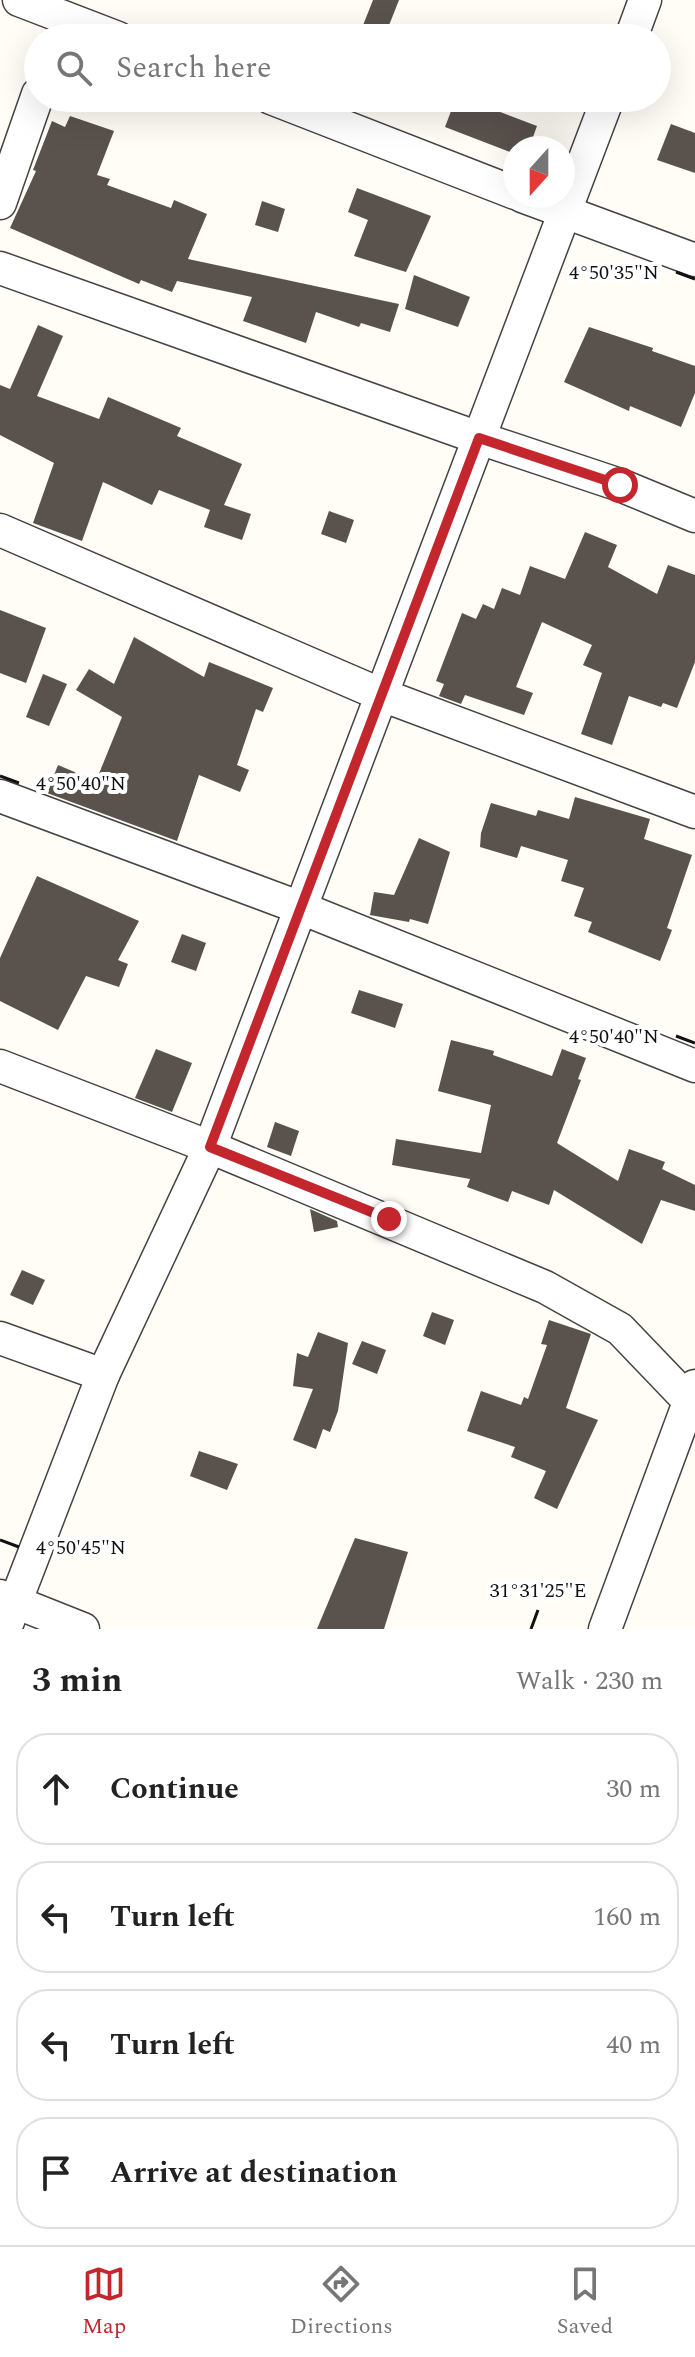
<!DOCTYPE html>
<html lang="en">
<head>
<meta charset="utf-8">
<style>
  body { margin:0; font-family:Spectral,serif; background:#f6f6f6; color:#222 }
  .compass { position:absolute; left:503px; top:136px; width:72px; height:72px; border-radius:50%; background:#fff; box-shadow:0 8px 32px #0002; rotate:201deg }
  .stop { position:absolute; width:24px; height:24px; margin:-18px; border:6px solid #c4262e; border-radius:50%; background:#fff }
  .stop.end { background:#c4262e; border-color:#fff; box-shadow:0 2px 8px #0008 }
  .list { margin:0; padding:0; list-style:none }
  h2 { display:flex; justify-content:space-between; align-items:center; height:104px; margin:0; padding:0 32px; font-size:34px }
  h2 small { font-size:26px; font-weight:400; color:#767676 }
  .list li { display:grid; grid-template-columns:52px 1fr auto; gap:24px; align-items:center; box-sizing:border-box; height:112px; margin:0 16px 16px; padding:0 16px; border:2px solid #e0e0e0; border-radius:32px }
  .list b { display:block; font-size:30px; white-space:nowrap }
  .list em { font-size:26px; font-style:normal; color:#767676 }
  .icon { flex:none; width:44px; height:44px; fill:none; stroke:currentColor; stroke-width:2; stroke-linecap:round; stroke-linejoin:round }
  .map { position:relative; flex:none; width:695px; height:1629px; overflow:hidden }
  .search { position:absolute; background:#fff; box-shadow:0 8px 32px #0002; left:24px; right:24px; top:24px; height:88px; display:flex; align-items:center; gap:20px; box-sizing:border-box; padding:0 28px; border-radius:44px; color:#767676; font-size:30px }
  .sheet { height:616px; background:#fff }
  nav { display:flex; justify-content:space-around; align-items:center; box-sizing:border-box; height:112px; border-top:2px solid #e0e0e0; background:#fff; font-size:22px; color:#767676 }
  nav a { display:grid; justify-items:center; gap:4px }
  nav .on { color:#c4262e }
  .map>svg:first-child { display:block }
  .building { fill:#5a524d }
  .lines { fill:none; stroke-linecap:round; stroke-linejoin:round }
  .minor-casing { stroke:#444; stroke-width:35 }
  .minor { stroke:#fff; stroke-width:32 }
  .route { stroke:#c4262e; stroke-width:10 }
  .ticks { fill:none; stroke:#111; stroke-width:3 }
  .ticks-label { font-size:20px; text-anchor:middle; fill:#111; stroke:#fff; stroke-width:8; stroke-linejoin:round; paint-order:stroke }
</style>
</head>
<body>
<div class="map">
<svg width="695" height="1629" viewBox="0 0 695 1629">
  <rect width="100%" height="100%" fill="#fffdf5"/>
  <g class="building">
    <path d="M 373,0 L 399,0 L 384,38 L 358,38 Z"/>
    <path d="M 456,98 L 464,98 L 537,126 L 529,148 L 515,148 L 515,154 L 445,127 Z"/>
    <path d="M 70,116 L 114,131 L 97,175 L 110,179 L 107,185 L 171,208 L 174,200 L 207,214 L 188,259 L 399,304 L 390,332 L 361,323 L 359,327 L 316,312 L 306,343 L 243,321 L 252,297 L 177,281 L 172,292 L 141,280 L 139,284 L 10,228 L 36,171 L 33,170 L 52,121 L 65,127 Z"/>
    <path d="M 671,124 L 695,133 L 695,173 L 657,160 Z"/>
    <path d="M 357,188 L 431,216 L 406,272 L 354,256 L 368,220 L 348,212 Z"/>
    <path d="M 262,201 L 285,209 L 278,232 L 255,225 Z"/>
    <path d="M 414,275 L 470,297 L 458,327 L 405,309 Z"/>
    <path d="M 38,325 L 63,336 L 37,396 L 99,419 L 108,397 L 181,428 L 177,436 L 242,464 L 224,505 L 251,514 L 242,540 L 204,527 L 210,510 L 159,490 L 152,505 L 103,482 L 82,541 L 33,523 L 54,463 L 0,435 L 0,385 L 10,389 Z"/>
    <path d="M 589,327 L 653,348 L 652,351 L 695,366 L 695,393 L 681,427 L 630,406 L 629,411 L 564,382 Z"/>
    <path d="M 329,511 L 354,520 L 346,543 L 321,534 Z"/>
    <path d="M 585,532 L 617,545 L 608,567 L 657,594 L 668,565 L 695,575 L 695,662 L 677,708 L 663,703 L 661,707 L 629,696 L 612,745 L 581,734 L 602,673 L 583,665 L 592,645 L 542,622 L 516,687 L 533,693 L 524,715 L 465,695 L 461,704 L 439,696 L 444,684 L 436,681 L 462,613 L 476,619 L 483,604 L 494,609 L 502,588 L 520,595 L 530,566 L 565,579 Z"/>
    <path d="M 0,610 L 46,628 L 26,683 L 0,673 Z"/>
    <path d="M 134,637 L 204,677 L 209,662 L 273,688 L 263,712 L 256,709 L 237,765 L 249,770 L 240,792 L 199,775 L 177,841 L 47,793 L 58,765 L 96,781 L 122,717 L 76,690 L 89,669 L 114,684 Z"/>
    <path d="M 43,674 L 67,684 L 49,726 L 26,717 Z"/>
    <path d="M 575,797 L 650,819 L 644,839 L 692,855 L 667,928 L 672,930 L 660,961 L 588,932 L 592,922 L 574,916 L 584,888 L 561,881 L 568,860 L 521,846 L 517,858 L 480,847 L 481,833 L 491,803 L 536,816 L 538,810 L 569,819 Z"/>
    <path d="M 419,838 L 450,852 L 428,924 L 410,919 L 409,922 L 370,915 L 374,892 L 394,895 Z"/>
    <path d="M 37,876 L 139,921 L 118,960 L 128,964 L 119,987 L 86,976 L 58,1030 L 0,1001 L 0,958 Z"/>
    <path d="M 182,934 L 206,943 L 196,971 L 171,962 Z"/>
    <path d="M 359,990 L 403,1004 L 395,1028 L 351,1013 Z"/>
    <path d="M 451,1040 L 494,1051 L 493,1055 L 552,1076 L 562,1049 L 586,1058 L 578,1079 L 581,1080 L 557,1143 L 618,1181 L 629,1149 L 665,1162 L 662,1169 L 695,1185 L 695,1211 L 661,1200 L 642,1244 L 554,1190 L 549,1205 L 512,1191 L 508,1202 L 467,1187 L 470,1179 L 392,1165 L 396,1139 L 481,1153 L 491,1105 L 438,1091 Z"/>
    <path d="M 156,1049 L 192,1063 L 172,1112 L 135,1098 Z"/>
    <path d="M 275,1122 L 299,1131 L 291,1156 L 267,1147 Z"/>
    <path d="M 310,1209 L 337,1221 L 338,1227 L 314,1232 Z"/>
    <path d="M 22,1270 L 45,1280 L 33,1305 L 10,1295 Z"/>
    <path d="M 432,1312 L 454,1320 L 445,1345 L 423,1336 Z"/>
    <path d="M 549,1320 L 591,1334 L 566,1408 L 598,1420 L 557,1509 L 534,1498 L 546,1471 L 511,1457 L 515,1447 L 467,1431 L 481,1391 L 521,1405 L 524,1397 L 528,1399 L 547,1345 L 541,1344 Z"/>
    <path d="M 318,1332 L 348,1343 L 338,1411 L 330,1432 L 323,1429 L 316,1449 L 293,1440 L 313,1389 L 293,1386 L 297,1353 L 308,1357 Z"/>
    <path d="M 362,1341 L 386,1350 L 377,1374 L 352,1364 Z"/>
    <path d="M 199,1451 L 238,1464 L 227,1490 L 190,1476 Z"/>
    <path d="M 355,1538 L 408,1552 L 384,1629 L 317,1629 Z"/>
  </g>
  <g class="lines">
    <defs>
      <g id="minor">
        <path d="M 19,0 L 118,38"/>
        <path d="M 631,38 L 645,0"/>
        <path d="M 271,98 L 515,193"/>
        <path d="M 522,196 L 695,260"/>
        <path d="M 0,203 L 38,94"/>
        <path d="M 0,268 L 479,438 L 620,485 L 695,516"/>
        <path d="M 0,530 L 382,695 L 695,812"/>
        <path d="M 0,796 L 301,908 L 695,1066"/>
        <path d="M 0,1066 L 210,1147 L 545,1287 L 620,1329 L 689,1401"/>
        <path d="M 0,1338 L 103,1375"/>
        <path d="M 0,1596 L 83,1629"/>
        <path d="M 5,1629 L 103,1375 L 210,1147 L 608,98"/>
        <path d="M 605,1629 L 695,1386"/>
      </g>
    </defs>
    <use href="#minor" class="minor-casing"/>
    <use href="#minor" class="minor"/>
  </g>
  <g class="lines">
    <path class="route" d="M 389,1219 L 210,1147 L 479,438 L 620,485"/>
  </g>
  <path class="ticks" d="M 676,272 L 695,279M 0,776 L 19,783M 676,1036 L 695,1043M 0,1540 L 19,1547M 531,1629 L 538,1610"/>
  <g class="ticks-label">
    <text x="614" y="279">4°50'35"N</text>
    <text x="81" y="790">4°50'40"N</text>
    <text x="614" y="1043">4°50'40"N</text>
    <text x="81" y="1554">4°50'45"N</text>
    <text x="538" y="1597">31°31'25"E</text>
  </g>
</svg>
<svg class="compass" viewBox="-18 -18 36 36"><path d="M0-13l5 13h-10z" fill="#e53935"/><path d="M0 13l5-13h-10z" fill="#767676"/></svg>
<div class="stop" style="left:620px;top:485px"></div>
<div class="stop end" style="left:389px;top:1219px"></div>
<div class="search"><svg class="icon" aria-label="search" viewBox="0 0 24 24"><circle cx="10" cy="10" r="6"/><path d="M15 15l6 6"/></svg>Search here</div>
</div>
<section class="sheet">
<h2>3 min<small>Walk · 230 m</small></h2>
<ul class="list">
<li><svg class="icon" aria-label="ahead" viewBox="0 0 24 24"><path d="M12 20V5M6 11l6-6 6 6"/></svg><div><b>Continue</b></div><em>30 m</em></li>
<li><svg class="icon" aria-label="left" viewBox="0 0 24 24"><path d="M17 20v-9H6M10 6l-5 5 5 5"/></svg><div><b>Turn left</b></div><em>160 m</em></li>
<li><svg class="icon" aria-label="left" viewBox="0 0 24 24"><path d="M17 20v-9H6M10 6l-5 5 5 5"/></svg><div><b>Turn left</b></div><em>40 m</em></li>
<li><svg class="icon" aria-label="arrive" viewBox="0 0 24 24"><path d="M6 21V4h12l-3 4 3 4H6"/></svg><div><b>Arrive at destination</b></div></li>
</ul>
</section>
<nav>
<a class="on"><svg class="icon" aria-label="map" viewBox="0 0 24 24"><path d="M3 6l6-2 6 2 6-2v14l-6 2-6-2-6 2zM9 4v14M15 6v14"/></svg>Map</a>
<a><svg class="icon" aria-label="directions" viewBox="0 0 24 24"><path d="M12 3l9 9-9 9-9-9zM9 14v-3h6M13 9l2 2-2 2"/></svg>Directions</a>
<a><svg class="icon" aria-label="saved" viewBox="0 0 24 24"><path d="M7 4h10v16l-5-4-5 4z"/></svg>Saved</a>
</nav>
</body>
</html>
